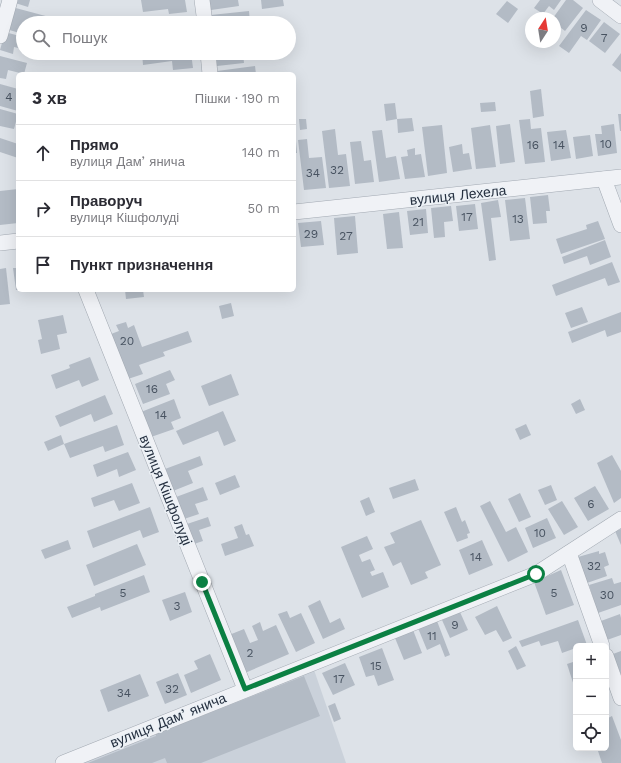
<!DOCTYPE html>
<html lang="uk">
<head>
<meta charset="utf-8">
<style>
  body { margin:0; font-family:"Work Sans",sans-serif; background:#f2f2f3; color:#2b2b33 }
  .controls { position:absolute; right:12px; bottom:12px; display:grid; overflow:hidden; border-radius:6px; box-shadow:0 4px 16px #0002 }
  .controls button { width:36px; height:36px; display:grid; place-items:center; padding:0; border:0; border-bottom:1px solid #e1e1e2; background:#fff; color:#2b2b33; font:20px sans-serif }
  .compass { position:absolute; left:525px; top:12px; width:36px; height:36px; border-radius:50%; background:#fff; box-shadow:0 4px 16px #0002; rotate:12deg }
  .stop { position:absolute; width:12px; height:12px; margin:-9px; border:3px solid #0b8043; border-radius:50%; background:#fff }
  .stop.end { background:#0b8043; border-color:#fff; box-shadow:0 1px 4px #0008 }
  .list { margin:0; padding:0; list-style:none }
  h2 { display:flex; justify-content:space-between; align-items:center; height:52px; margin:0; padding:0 16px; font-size:17px }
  h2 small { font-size:13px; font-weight:400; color:#7c7c81 }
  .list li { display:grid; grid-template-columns:26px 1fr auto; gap:12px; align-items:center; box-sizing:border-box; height:56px; padding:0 16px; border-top:1px solid #e1e1e2 }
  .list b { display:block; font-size:15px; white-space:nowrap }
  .list p { margin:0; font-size:13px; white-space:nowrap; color:#7c7c81 }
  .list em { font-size:13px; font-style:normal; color:#7c7c81 }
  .icon { flex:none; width:22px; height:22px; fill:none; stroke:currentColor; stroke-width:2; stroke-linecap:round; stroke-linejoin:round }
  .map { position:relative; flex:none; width:621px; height:763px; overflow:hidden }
  .search { position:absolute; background:#fff; box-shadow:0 4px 16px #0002; left:16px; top:16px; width:280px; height:44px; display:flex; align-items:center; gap:10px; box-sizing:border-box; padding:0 14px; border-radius:22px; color:#7c7c81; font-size:15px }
  .panel { position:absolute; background:#fff; box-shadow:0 4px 16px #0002; left:16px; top:72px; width:280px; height:220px; border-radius:6px }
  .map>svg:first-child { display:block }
  .built { fill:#cad1da }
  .building { fill:#b3bbc5 }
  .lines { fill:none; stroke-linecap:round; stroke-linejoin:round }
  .minor-casing { stroke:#a2a9b2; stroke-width:16 }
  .minor { stroke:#f0f2f6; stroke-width:15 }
  .route { stroke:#0b8043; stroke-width:5 }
  .labels { text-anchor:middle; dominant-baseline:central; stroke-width:3; stroke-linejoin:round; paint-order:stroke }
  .number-label { font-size:12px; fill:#485361 }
  .street-label { font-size:14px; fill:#253040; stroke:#ecf1f6 }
</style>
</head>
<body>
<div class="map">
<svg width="621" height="763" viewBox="0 0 621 763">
  <rect width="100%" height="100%" fill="#dde2e8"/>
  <path class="built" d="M 313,667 L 346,763 L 81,763 Z"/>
  <g class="building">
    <path d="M 13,0 L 30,0 L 28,7 L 12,2 Z"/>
    <path d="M 141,0 L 185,0 L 187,12 L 169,14 L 168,9 L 143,12 Z"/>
    <path d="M 209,0 L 238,0 L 239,6 L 211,10 Z"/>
    <path d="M 261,0 L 283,0 L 284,6 L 262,9 Z"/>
    <path d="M 540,0 L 561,0 L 554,10 L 549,6 L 543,14 L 534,8 Z"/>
    <path d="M 566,0 L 573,0 L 583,8 L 565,31 L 555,23 L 555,18 L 553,18 Z"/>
    <path d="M 507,1 L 518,9 L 508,23 L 496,14 Z"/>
    <path d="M 12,7 L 53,18 L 51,23 L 23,23 L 23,34 L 6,29 Z"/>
    <path d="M 586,10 L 601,20 L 587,40 L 581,36 L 569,53 L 559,46 Z"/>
    <path d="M 249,11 L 250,23 L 212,23 L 211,15 Z"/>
    <path d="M 186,17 L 187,23 L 149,23 L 149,22 Z"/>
    <path d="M 604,22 L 620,34 L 605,53 L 589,41 Z"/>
    <path d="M 5,32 L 23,37 L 23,49 L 14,47 L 13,54 L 0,50 Z"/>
    <path d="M 89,53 L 115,53 L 116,55 L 89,59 Z"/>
    <path d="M 142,53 L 191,53 L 193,68 L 173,70 L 172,61 L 143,65 Z"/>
    <path d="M 215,53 L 243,53 L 244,63 L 217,66 Z"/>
    <path d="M 621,53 L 621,72 L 612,65 Z"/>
    <path d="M 0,56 L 27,63 L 24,74 L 8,70 L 6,79 L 0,78 Z"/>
    <path d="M 255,66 L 256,74 L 217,74 L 217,71 Z"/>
    <path d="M 0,84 L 18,89 L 18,111 L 0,106 Z"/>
    <path d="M 541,89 L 544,116 L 533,118 L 530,91 Z"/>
    <path d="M 495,102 L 496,111 L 481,112 L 480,103 Z"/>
    <path d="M 395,103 L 397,119 L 412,118 L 414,131 L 398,133 L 397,119 L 386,121 L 384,104 Z"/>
    <path d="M 0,109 L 18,114 L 14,129 L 0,126 Z"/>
    <path d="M 618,114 L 621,114 L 621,131 L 620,131 Z"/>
    <path d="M 299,119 L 306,119 L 307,129 L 300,130 Z"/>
    <path d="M 530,119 L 531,129 L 541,128 L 545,162 L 525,164 L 519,120 Z"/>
    <path d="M 510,124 L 515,162 L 500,164 L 496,126 Z"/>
    <path d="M 614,124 L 617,153 L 598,156 L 595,134 L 602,134 L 601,126 Z"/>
    <path d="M 442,125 L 447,173 L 428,176 L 422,127 Z"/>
    <path d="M 490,125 L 496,167 L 476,169 L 471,128 Z"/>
    <path d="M 335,129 L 338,155 L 346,154 L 350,186 L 329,188 L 322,131 Z"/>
    <path d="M 382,130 L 386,158 L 396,156 L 400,179 L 379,182 L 372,131 Z"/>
    <path d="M 566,130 L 571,158 L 551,161 L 547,132 Z"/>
    <path d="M 590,135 L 593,156 L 576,159 L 573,137 Z"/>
    <path d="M 0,138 L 18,144 L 18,158 L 0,152 Z"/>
    <path d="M 307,139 L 309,158 L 322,157 L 326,188 L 304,190 L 298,140 Z"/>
    <path d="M 294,141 L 296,141 L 297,153 L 294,153 Z"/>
    <path d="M 361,141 L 364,161 L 371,160 L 374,182 L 355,184 L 350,142 Z"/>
    <path d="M 462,144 L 463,154 L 469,153 L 472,169 L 453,172 L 449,147 Z"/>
    <path d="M 415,148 L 415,155 L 421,154 L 425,177 L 405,179 L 401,157 L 408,156 L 407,150 Z"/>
    <path d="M 18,189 L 18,223 L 0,225 L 0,191 Z"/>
    <path d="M 548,195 L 550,211 L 546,211 L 547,223 L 533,224 L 530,197 Z"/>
    <path d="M 525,198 L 530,239 L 510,241 L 505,200 Z"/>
    <path d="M 498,200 L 501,217 L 491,218 L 496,260 L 489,261 L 481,203 Z"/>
    <path d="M 475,204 L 478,229 L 459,231 L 456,206 Z"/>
    <path d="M 451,206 L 453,221 L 444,222 L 445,237 L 434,238 L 431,208 Z"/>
    <path d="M 426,209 L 428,233 L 410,235 L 407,211 Z"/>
    <path d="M 399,212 L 403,248 L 387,249 L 383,214 Z"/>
    <path d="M 355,216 L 358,253 L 337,255 L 334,218 Z"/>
    <path d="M 321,221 L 324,245 L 301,247 L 298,223 Z"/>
    <path d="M 598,221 L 605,239 L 561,254 L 556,239 L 587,229 L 586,225 Z"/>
    <path d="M 605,240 L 611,257 L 590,265 L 587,256 L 564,264 L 562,257 Z"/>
    <path d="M 612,262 L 620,282 L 608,286 L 605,278 L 556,296 L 552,285 Z"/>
    <path d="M 6,268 L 10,304 L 0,305 L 0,269 Z"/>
    <path d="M 13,268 L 18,268 L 18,290 L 16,290 Z"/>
    <path d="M 125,290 L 143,290 L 144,297 L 126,299 Z"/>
    <path d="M 231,303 L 234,316 L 222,319 L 219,306 Z"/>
    <path d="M 582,307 L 588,322 L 571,328 L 565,313 Z"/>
    <path d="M 621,312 L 621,332 L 607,337 L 605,330 L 572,343 L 568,332 Z"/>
    <path d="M 63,315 L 67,333 L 57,335 L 60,349 L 41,354 L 38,340 L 42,339 L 38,320 Z"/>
    <path d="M 126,322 L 128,328 L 134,325 L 142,347 L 188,331 L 192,342 L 163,352 L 165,356 L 139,365 L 143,374 L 128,379 L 111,334 L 119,331 L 116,325 Z"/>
    <path d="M 90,357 L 99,380 L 82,387 L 79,380 L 56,389 L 51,375 L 70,368 L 69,365 Z"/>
    <path d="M 170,370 L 175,380 L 166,384 L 170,394 L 143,404 L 135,384 Z"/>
    <path d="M 231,374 L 239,395 L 209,406 L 201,386 Z"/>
    <path d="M 105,395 L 113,414 L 94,422 L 91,414 L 60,427 L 55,416 Z"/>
    <path d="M 174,399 L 181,418 L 171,422 L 174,429 L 151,437 L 141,412 Z"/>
    <path d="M 580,399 L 585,410 L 576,414 L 571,404 Z"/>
    <path d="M 223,411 L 236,441 L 224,446 L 218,431 L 183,445 L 176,431 Z"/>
    <path d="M 526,424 L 531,435 L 520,440 L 515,429 Z"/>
    <path d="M 117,425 L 124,445 L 105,452 L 103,446 L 70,458 L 64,444 Z"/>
    <path d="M 61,435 L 64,444 L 48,451 L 44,442 Z"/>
    <path d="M 128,452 L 136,470 L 119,477 L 117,469 L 97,477 L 93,465 Z"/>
    <path d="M 612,455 L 621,471 L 621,498 L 614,503 L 597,463 Z"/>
    <path d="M 200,456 L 203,465 L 188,471 L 193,483 L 173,491 L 165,469 Z"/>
    <path d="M 235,475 L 240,487 L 220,495 L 215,483 Z"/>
    <path d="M 415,479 L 419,490 L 393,499 L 389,488 Z"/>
    <path d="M 132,483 L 140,503 L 119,511 L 114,500 L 94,507 L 91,498 Z"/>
    <path d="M 551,485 L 557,500 L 545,505 L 538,490 Z"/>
    <path d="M 595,486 L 609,509 L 588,521 L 574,498 Z"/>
    <path d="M 203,487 L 208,500 L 195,504 L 199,514 L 184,519 L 176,497 Z"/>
    <path d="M 520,493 L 531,517 L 519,522 L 508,499 Z"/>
    <path d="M 369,497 L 375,512 L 366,516 L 360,501 Z"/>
    <path d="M 490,501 L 506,532 L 516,527 L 528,552 L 508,562 L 480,506 Z"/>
    <path d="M 562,501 L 578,527 L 564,535 L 548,509 Z"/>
    <path d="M 150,507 L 159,532 L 143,538 L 140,530 L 93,548 L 87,531 Z"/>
    <path d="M 456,507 L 462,522 L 465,520 L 470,533 L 467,534 L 468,538 L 457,542 L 444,512 Z"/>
    <path d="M 208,517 L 211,526 L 199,530 L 203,541 L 194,544 L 187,524 Z"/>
    <path d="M 547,518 L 556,538 L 533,548 L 525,528 Z"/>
    <path d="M 421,520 L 441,565 L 425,572 L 428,578 L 411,585 L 401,562 L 393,566 L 384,547 L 395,543 L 390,533 Z"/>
    <path d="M 242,524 L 246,535 L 249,534 L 254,546 L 225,556 L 221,544 L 238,538 L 234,527 Z"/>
    <path d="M 621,529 L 621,545 L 615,531 Z"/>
    <path d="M 367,536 L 373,549 L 359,555 L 362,562 L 370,559 L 375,570 L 370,572 L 372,576 L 383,572 L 389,587 L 362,598 L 341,547 Z"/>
    <path d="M 68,540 L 71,549 L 45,559 L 41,550 Z"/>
    <path d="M 482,540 L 493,565 L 469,575 L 459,550 Z"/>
    <path d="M 137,544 L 146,565 L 94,586 L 86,565 Z"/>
    <path d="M 599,551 L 599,554 L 605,552 L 609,565 L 604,567 L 607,576 L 587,583 L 578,557 Z"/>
    <path d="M 561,570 L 574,605 L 546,615 L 534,582 Z"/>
    <path d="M 144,575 L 150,592 L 101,611 L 100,607 L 72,618 L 67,607 L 95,596 L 95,594 Z"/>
    <path d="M 612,578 L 614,584 L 621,582 L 621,605 L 598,613 L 589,585 Z"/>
    <path d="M 185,592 L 192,612 L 170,621 L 162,600 Z"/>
    <path d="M 320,600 L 330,623 L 340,618 L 345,629 L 323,639 L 308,606 Z"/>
    <path d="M 497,606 L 512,638 L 503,642 L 496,630 L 485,635 L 475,617 Z"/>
    <path d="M 287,611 L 290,618 L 301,613 L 315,643 L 296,652 L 278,614 Z"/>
    <path d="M 460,612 L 468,630 L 450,638 L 442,620 Z"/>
    <path d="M 620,614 L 621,618 L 621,635 L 607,640 L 601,621 Z"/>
    <path d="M 578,620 L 587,645 L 576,646 L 576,648 L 562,653 L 558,641 L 541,646 L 539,641 L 522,647 L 519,641 Z"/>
    <path d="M 437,621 L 450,655 L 445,657 L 440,644 L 427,650 L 418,628 Z"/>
    <path d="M 260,622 L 263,631 L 276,625 L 289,654 L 245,673 L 229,635 L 244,629 L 250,643 L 258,640 L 252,626 Z"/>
    <path d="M 413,630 L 422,653 L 404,660 L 395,638 Z"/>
    <path d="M 516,646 L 526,666 L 517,670 L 508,651 Z"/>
    <path d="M 382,648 L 394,680 L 378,686 L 374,675 L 366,677 L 359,657 Z"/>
    <path d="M 621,651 L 621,675 L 613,654 Z"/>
    <path d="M 210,654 L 221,680 L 191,693 L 184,675 L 198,669 L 194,661 Z"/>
    <path d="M 576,661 L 576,692 L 567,664 Z"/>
    <path d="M 345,663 L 355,685 L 333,695 L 322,673 Z"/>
    <path d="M 178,673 L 187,695 L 165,704 L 156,682 Z"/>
    <path d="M 140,674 L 149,696 L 108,712 L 100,690 Z"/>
    <path d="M 304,676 L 320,716 L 201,763 L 167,763 L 165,758 L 152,763 L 88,763 L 156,736 L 156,734 Z"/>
    <path d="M 335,703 L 341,719 L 334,722 L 328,706 Z"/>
    <path d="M 612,716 L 621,740 L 621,763 L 602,763 L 597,748 L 606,748 L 606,719 Z"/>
  </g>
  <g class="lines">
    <defs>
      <g id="minor">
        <path d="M 202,0 L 205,23"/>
        <path d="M 600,0 L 621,16"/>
        <path d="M 0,36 L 10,0"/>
        <path d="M 208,53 L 210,74"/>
        <path d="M 604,179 L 621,225"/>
        <path d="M 294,212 L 621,177"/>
        <path d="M 0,243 L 18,241"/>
        <path d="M 86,290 L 245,689"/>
        <path d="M 569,553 L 602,646"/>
        <path d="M 606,656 L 621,698"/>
        <path d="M 63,763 L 536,574 L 621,519"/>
      </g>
    </defs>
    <use href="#minor" class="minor-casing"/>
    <use href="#minor" class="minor"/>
  </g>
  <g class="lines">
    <path class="route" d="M 202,582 L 245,689 L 536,574"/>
  </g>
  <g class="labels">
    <g class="number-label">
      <text x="584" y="28">9</text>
      <text x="604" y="38">7</text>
      <text x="9" y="97">4</text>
      <text x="606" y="144">10</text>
      <text x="533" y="145">16</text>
      <text x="559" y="145">14</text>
      <text x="337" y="170">32</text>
      <text x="313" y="173">34</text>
      <text x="467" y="217">17</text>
      <text x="518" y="219">13</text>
      <text x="418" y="222">21</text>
      <text x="311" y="234">29</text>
      <text x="346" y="236">27</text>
      <text x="127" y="341">20</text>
      <text x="152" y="389">16</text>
      <text x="161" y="415">14</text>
      <text x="591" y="504">6</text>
      <text x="540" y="533">10</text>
      <text x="476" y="557">14</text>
      <text x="594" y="566">32</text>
      <text x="123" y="593">5</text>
      <text x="554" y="593">5</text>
      <text x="607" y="595">30</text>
      <text x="177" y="606">3</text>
      <text x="455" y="625">9</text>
      <text x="432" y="636">11</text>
      <text x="250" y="653">2</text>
      <text x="376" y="666">15</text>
      <text x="339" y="679">17</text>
      <text x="172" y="689">32</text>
      <text x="124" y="693">34</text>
    </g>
    <g class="street-label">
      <text transform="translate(458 195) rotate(-6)">вулиця Лехела</text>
      <text transform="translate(166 490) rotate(68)">вулиця Кішфолуді</text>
      <text transform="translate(168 720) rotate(-22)">вулиця Дамʼянича</text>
    </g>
  </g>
</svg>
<div class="controls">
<button>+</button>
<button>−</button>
<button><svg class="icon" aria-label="locate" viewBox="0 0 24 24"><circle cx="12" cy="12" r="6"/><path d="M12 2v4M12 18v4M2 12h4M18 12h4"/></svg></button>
</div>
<svg class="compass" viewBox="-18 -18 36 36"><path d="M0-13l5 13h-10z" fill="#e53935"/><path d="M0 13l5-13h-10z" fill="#7c7c81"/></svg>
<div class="stop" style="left:536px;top:574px"></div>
<div class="stop end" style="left:202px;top:582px"></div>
<div class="search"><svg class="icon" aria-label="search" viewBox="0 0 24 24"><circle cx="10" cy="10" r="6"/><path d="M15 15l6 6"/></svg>Пошук</div>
<section class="panel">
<h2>3 хв<small>Пішки · 190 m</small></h2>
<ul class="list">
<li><svg class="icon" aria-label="ahead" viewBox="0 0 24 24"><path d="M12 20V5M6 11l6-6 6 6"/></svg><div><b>Прямо</b><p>вулиця Дамʼянича</p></div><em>140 m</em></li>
<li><svg class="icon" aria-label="right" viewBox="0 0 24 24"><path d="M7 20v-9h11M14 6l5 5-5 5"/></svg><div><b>Праворуч</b><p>вулиця Кішфолуді</p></div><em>50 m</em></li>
<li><svg class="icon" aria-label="arrive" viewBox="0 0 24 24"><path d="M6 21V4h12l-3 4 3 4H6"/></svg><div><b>Пункт призначення</b></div></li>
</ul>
</section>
</div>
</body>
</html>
